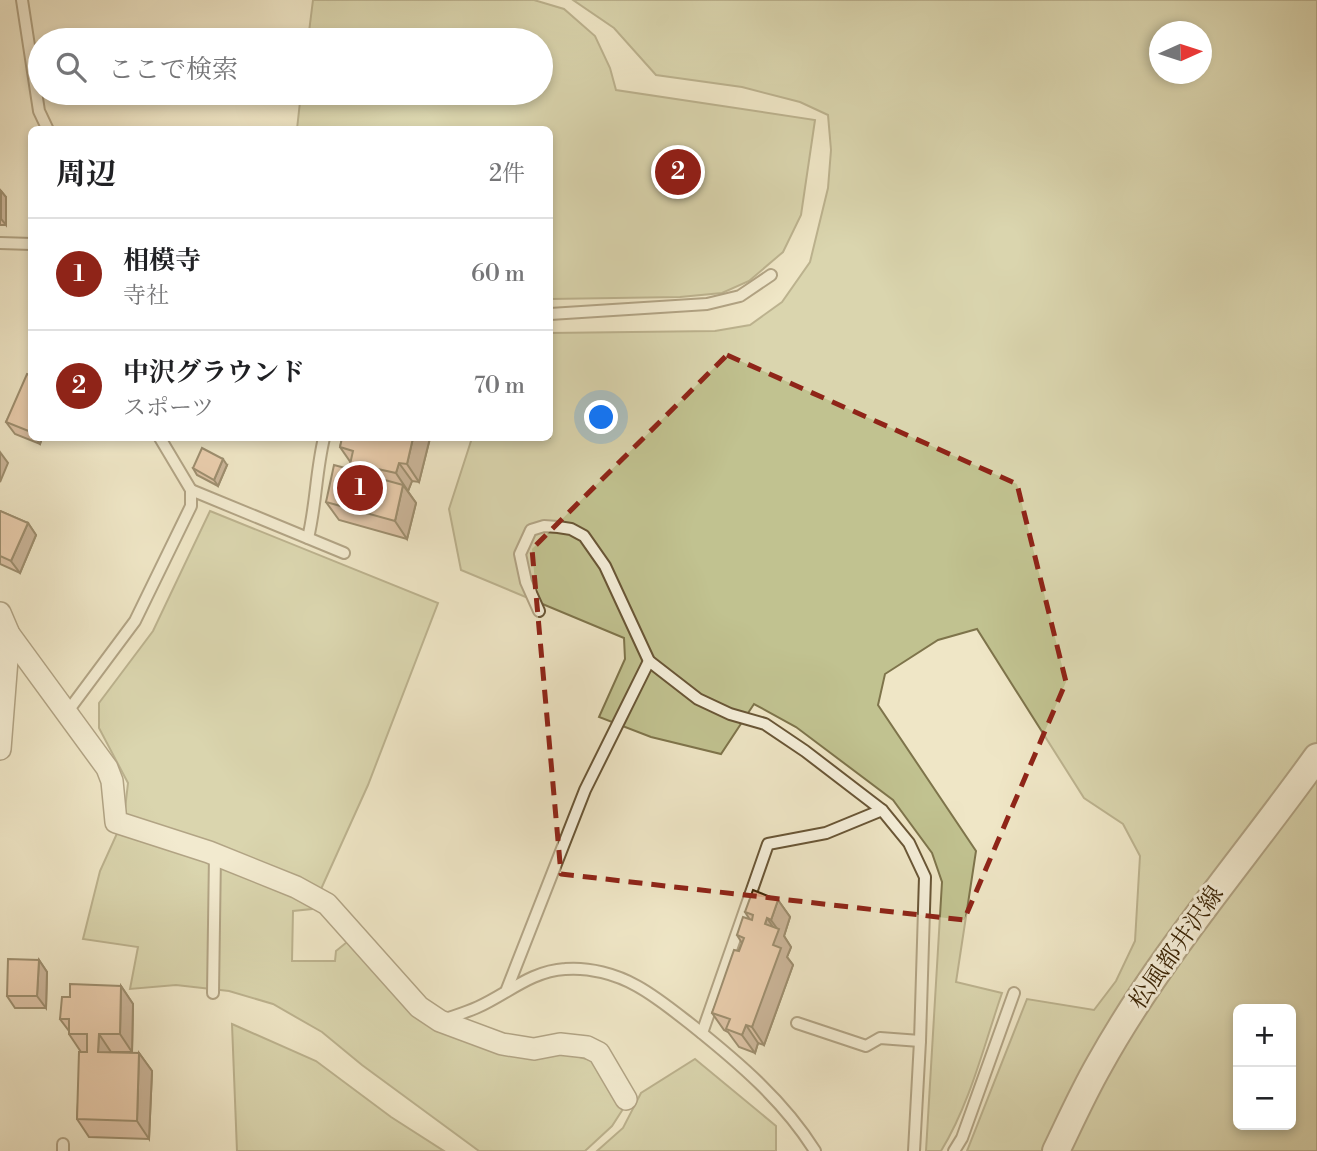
<!DOCTYPE html>
<html lang="ja">
<head>
<meta charset="utf-8">
<style>
  body { margin:0; font-family:"Libre Bodoni","Noto Serif JP",serif; background:#f6f6f6; color:#202124 }
  .controls { position:absolute; right:21px; bottom:21px; display:grid; overflow:hidden; border-radius:10px; box-shadow:0 4px 10px #0003 }
  .controls button { width:63px; height:63px; display:grid; place-items:center; padding:0; border:0; border-bottom:2px solid #e0e0e0; background:#fff; color:#202124; font:35px sans-serif }
  .compass { position:absolute; left:1149px; top:21px; width:63px; height:63px; border-radius:50%; background:#fff; box-shadow:0 4px 10px #0003; rotate:87deg }
  .you { position:absolute; left:602px; top:418px; width:24px; height:24px; margin:-18px; border:5px solid #fff; border-radius:50%; background:#1a73e8; box-shadow:0 0 0 10px #1a73e833 }
  .badge { display:grid; place-items:center; width:46px; height:46px; border-radius:50%; background:#8f2418; color:#fff; font-size:23px; font-weight:700 }
  .pin { position:absolute; translate:-50% -50%; border:4px solid #fff; box-shadow:0 2px 7px #0006 }
  .list { margin:0; padding:0; list-style:none }
  h2 { display:flex; justify-content:space-between; align-items:center; height:91px; margin:0; padding:0 28px; font-size:30px }
  h2 small { font-size:23px; font-weight:400; color:#757577 }
  .list li { display:grid; grid-template-columns:46px 1fr auto; gap:21px; align-items:center; box-sizing:border-box; height:112px; padding:0 28px; border-top:2px solid #e0e0e0 }
  .list b { display:block; font-size:26px; white-space:nowrap }
  .list p { margin:0; font-size:23px; white-space:nowrap; color:#757577 }
  .list em { font-size:23px; font-style:normal; color:#757577 }
  .icon { flex:none; width:38px; height:38px; fill:none; stroke:currentColor; stroke-width:2; stroke-linecap:round; stroke-linejoin:round }
  .map { position:relative; flex:none; width:1317px; height:1151px; overflow:hidden }
  .search { position:absolute; background:#fff; box-shadow:0 4px 10px #0003; left:28px; top:28px; width:525px; height:77px; display:flex; align-items:center; gap:18px; box-sizing:border-box; padding:0 24px; border-radius:38px; color:#757577; font-size:26px }
  .panel { position:absolute; background:#fff; box-shadow:0 4px 10px #0003; left:28px; top:126px; width:525px; height:315px; border-radius:10px }
  .map>svg:first-child { display:block }
  .green { fill:#c1c290; stroke:#7e744b; stroke-width:2; fill-rule:evenodd }
  .lines { fill:none; stroke-linecap:round; stroke-linejoin:round }
  .service-casing { stroke:#695636; stroke-width:14 }
  .minor-casing { stroke:#695636; stroke-width:24 }
  .tertiary-casing { stroke:#695636; stroke-width:30 }
  .service { stroke:#f5efda; stroke-width:10 }
  .minor { stroke:#f5efda; stroke-width:21 }
  .tertiary { stroke:#f5efda; stroke-width:26 }
  .wall { fill:#c5987c; stroke:#3c2606; stroke-width:2 }
  .shaded-wall { fill:#a07c65; stroke:#3c2606; stroke-width:2 }
  .building { fill:#e5b190; stroke:#3c2606; stroke-width:2 }
  .marked { fill:none; stroke:#8f2418; stroke-width:5; stroke-dasharray:14 9; stroke-linejoin:round }
  .labels { text-anchor:middle; dominant-baseline:central; stroke-width:6; stroke-linejoin:round; paint-order:stroke }
  .street-label { font-size:24px; fill:#3c2606; stroke:#f5efda }
</style>
</head>
<body>
<div class="map">
<svg width="1317" height="1151" viewBox="0 0 1317 1151">
  <rect width="100%" height="100%" fill="#efe6c6"/>
  <filter id="stains"><feTurbulence type="fractalNoise" baseFrequency=".00286" numOctaves="4"/><feColorMatrix values="0 0 0 0 .2 0 0 0 0 .09 0 0 0 0 .02 0 0 0 .5 -.17"/></filter>
  <radialGradient id="worn" r=".72"><stop offset=".6" stop-color="#630" stop-opacity="0"/><stop offset="1" stop-color="#630" stop-opacity=".3"/></radialGradient>
  <g class="green">
    <path d="M 313,0 L 534,0 L 564,9 L 595,36 L 610,68 L 616,90 L 815,120 L 801,215 L 783,252 L 749,281 L 722,293 L 680,297 L 550,299 L 550,130 L 297,129 L 301,93 L 541,93 L 541,40 L 308,40 Z"/>
    <path d="M 573,0 L 1317,0 L 1317,1151 L 967,1151 L 1027,999 L 1094,1010 L 1116,981 L 1135,941 L 1140,856 L 1123,824 L 1084,798 L 977,629 L 938,640 L 885,674 L 878,705 L 976,851 L 956,982 L 1002,993 C 984,1045 970,1104 941,1151 L 926,1151 L 942,882 L 932,853 L 893,800 L 796,727 L 754,704 L 721,754 L 651,737 L 599,717 L 625,659 L 624,638 L 461,570 L 449,509 L 472,438 L 550,438 L 550,333 L 715,331 L 750,325 L 782,302 L 810,262 L 828,188 L 831,150 L 828,115 L 800,102 L 742,87 L 656,75 L 614,28 ZM 1160,32 L 1202,32 L 1202,74 L 1160,74 ZM 1238,1009 L 1291,1009 L 1291,1125 L 1238,1125 Z"/>
    <path d="M 210,511 L 438,603 L 368,785 L 312,909 L 293,911 L 292,961 L 335,961 L 336,951 L 347,942 L 413,1012 L 594,1061 L 623,1109 L 612,1126 L 585,1151 L 479,1151 L 362,1065 L 322,1032 L 273,1004 L 229,991 L 176,985 L 130,989 L 138,947 L 83,939 L 100,871 L 124,818 L 128,783 L 99,728 L 99,703 L 153,631 Z"/>
    <path d="M 232,1024 L 316,1061 L 391,1117 L 444,1151 L 237,1151 Z"/>
    <path d="M 695,1059 L 776,1126 L 776,1151 L 597,1151 L 623,1128 L 641,1093 Z"/>
  </g>
  <g class="lines">
    <defs>
      <g id="service">
        <path d="M 22,0 L 39,111 L 48,130"/>
        <path d="M 0,243 L 32,244"/>
        <path d="M 550,314 L 707,304 L 740,296 L 771,275"/>
        <path d="M 191,490 L 344,553"/>
        <path d="M 308,538 C 316,505 316,471 324,438"/>
        <path d="M 539,611 L 526,582 L 520,554 L 531,530 L 544,526 L 558,527 L 571,529 L 584,536 L 605,566 L 649,661 L 698,699 L 730,714 L 765,724 L 805,751 L 882,810 L 909,843 L 925,877 L 920,1041 L 914,1151"/>
        <path d="M 68,711 L 135,621 L 191,506 L 191,490 L 160,438"/>
        <path d="M 507,989 L 585,790 L 649,661"/>
        <path d="M 213,993 L 215,855"/>
        <path d="M 443,1020 C 454,1016 467,1012 478,1007 C 507,994 531,971 565,969 C 589,967 616,974 637,986 C 657,997 675,1012 693,1026 C 738,1062 784,1101 815,1151"/>
        <path d="M 797,1023 L 866,1046 L 880,1038 L 920,1041"/>
        <path d="M 702,1033 L 768,844 L 826,833 L 882,810"/>
        <path d="M 63,1151 L 63,1144"/>
        <path d="M 954,1151 L 962,1138 L 1014,993"/>
      </g>
      <g id="minor">
        <path d="M 0,613 L 9,634 L 107,768 L 112,781 L 116,822 L 209,852 L 296,887 L 327,904 L 419,1007 L 440,1021 L 502,1044 L 534,1049 L 560,1044 L 587,1047 L 599,1053 L 626,1099"/>
        <path d="M 0,749 L 9,634"/>
      </g>
      <path id="tertiary" d="M 1056,1151 C 1070,1122 1083,1093 1099,1065 C 1160,955 1244,859 1317,757"/>
    </defs>
    <use href="#service" class="service-casing"/>
    <use href="#minor" class="minor-casing"/>
    <use href="#tertiary" class="tertiary-casing"/>
    <use href="#service" class="service"/>
    <use href="#minor" class="minor"/>
    <use href="#tertiary" class="tertiary"/>
  </g>
  <g class="wall">
    <path d="M 0,191 L 1,191 L 6,197 L 6,225 L 0,225 Z"/>
    <path d="M 32,376 L 32,438 L 42,438 L 40,444 L 15,434 L 6,422 Z"/>
    <path d="M 341,438 L 430,438 L 419,482 L 412,481 L 408,491 L 407,490 L 416,503 L 407,539 L 339,520 L 326,502 L 349,469 L 351,463 L 340,447 L 342,439 Z"/>
    <path d="M 227,465 L 218,486 L 197,475 L 193,468 Z"/>
    <path d="M 0,511 L 28,523 L 36,535 L 20,573 L 0,564 Z"/>
    <path d="M 778,900 L 790,917 L 784,936 L 791,947 L 787,957 L 793,965 L 764,1045 L 758,1043 L 755,1053 L 739,1047 L 728,1032 L 724,1030 L 712,1013 L 742,943 L 737,935 L 750,920 L 745,912 Z"/>
    <path d="M 39,960 L 47,972 L 46,1008 L 15,1008 L 7,996 Z"/>
    <path d="M 121,986 L 133,1004 L 132,1052 L 111,1052 L 139,1053 L 152,1071 L 149,1139 L 89,1137 L 77,1119 L 81,1052 L 69,1034 L 69,1031 L 60,1019 L 70,997 Z"/>
  </g>
  <g class="shaded-wall">
    <path d="M 1,191 L 6,197 L 6,225 L 1,219 Z"/>
    <path d="M 35,438 L 42,438 L 40,444 Z"/>
    <path d="M 413,438 L 430,438 L 419,482 L 407,464 Z"/>
    <path d="M 0,452 L 8,463 L 0,482 Z"/>
    <path d="M 223,459 L 227,465 L 218,486 L 214,480 Z"/>
    <path d="M 399,463 L 412,481 L 408,491 L 396,473 Z"/>
    <path d="M 364,466 L 376,484 L 363,474 Z"/>
    <path d="M 403,485 L 416,503 L 407,539 L 395,521 Z"/>
    <path d="M 28,523 L 36,535 L 20,573 L 11,561 Z"/>
    <path d="M 778,900 L 790,917 L 784,936 L 791,947 L 787,957 L 793,965 L 764,1045 L 752,1027 L 773,945 L 765,924 L 767,918 L 777,933 L 778,930 L 771,920 Z"/>
    <path d="M 39,960 L 47,972 L 46,1008 L 37,996 Z"/>
    <path d="M 121,986 L 133,1004 L 132,1052 L 120,1034 Z"/>
    <path d="M 746,1025 L 758,1043 L 755,1053 L 742,1035 Z"/>
    <path d="M 99,1034 L 111,1052 L 111,1070 L 98,1052 Z"/>
    <path d="M 139,1053 L 152,1071 L 149,1139 L 137,1121 Z"/>
  </g>
  <g class="building">
    <rect x="0" y="191" width="1" height="28"/>
    <path d="M 27,374 L 32,376 L 31,432 L 6,422 Z"/>
    <path d="M 342,438 L 413,438 L 407,464 L 399,463 L 396,473 L 364,466 L 363,474 L 403,485 L 395,521 L 326,502 L 334,465 L 349,469 L 353,451 L 340,447 Z"/>
    <path d="M 202,448 L 223,459 L 214,480 L 193,468 Z"/>
    <path d="M 0,511 L 28,523 L 11,561 L 0,556 Z"/>
    <path d="M 753,890 L 778,900 L 771,920 L 767,918 L 765,924 L 779,929 L 773,945 L 781,948 L 752,1027 L 746,1025 L 742,1035 L 726,1029 L 730,1019 L 712,1013 L 734,950 L 739,951 L 744,938 L 737,935 L 743,917 L 752,920 L 753,915 L 745,912 Z"/>
    <path d="M 8,959 L 39,960 L 37,996 L 7,996 Z"/>
    <path d="M 70,984 L 121,986 L 120,1034 L 99,1034 L 98,1052 L 139,1053 L 137,1121 L 77,1119 L 79,1052 L 87,1052 L 87,1034 L 69,1034 L 69,1019 L 60,1019 L 62,997 L 70,997 Z"/>
  </g>
  <path d="M0 0H1317V1151H0ZM 727,355 L 1017,484 L 1066,682 L 964,920 L 561,874 L 532,549 Z" fill="#efe6c6" fill-opacity=".55" fill-rule="evenodd"/>
  <path class="marked" d="M 727,355 L 1017,484 L 1066,682 L 964,920 L 561,874 L 532,549 Z"/>
  <g class="labels">
    <g class="street-label">
      <text transform="translate(1177 948) rotate(-55)">松風都井沢線</text>
    </g>
  </g>
  <rect width="100%" height="100%" filter="url(#stains)"/>
  <rect width="100%" height="100%" fill="url(#worn)"/>
</svg>
<div class="controls">
<button>+</button>
<button>−</button>
</div>
<svg class="compass" viewBox="-18 -18 36 36"><path d="M0-13l5 13h-10z" fill="#e53935"/><path d="M0 13l5-13h-10z" fill="#757577"/></svg>
<div class="you"></div>
<div class="pin badge" style="left:360px;top:488px">1</div>
<div class="pin badge" style="left:678px;top:172px">2</div>
<div class="search"><svg class="icon" aria-label="search" viewBox="0 0 24 24"><circle cx="10" cy="10" r="6"/><path d="M15 15l6 6"/></svg>ここで検索</div>
<section class="panel">
<h2>周辺<small>2件</small></h2>
<ul class="list">
<li><span class="badge">1</span><div><b>相模寺</b><p>寺社</p></div><em>60 m</em></li>
<li><span class="badge">2</span><div><b>中沢グラウンド</b><p>スポーツ</p></div><em>70 m</em></li>
</ul>
</section>
</div>
</body>
</html>
